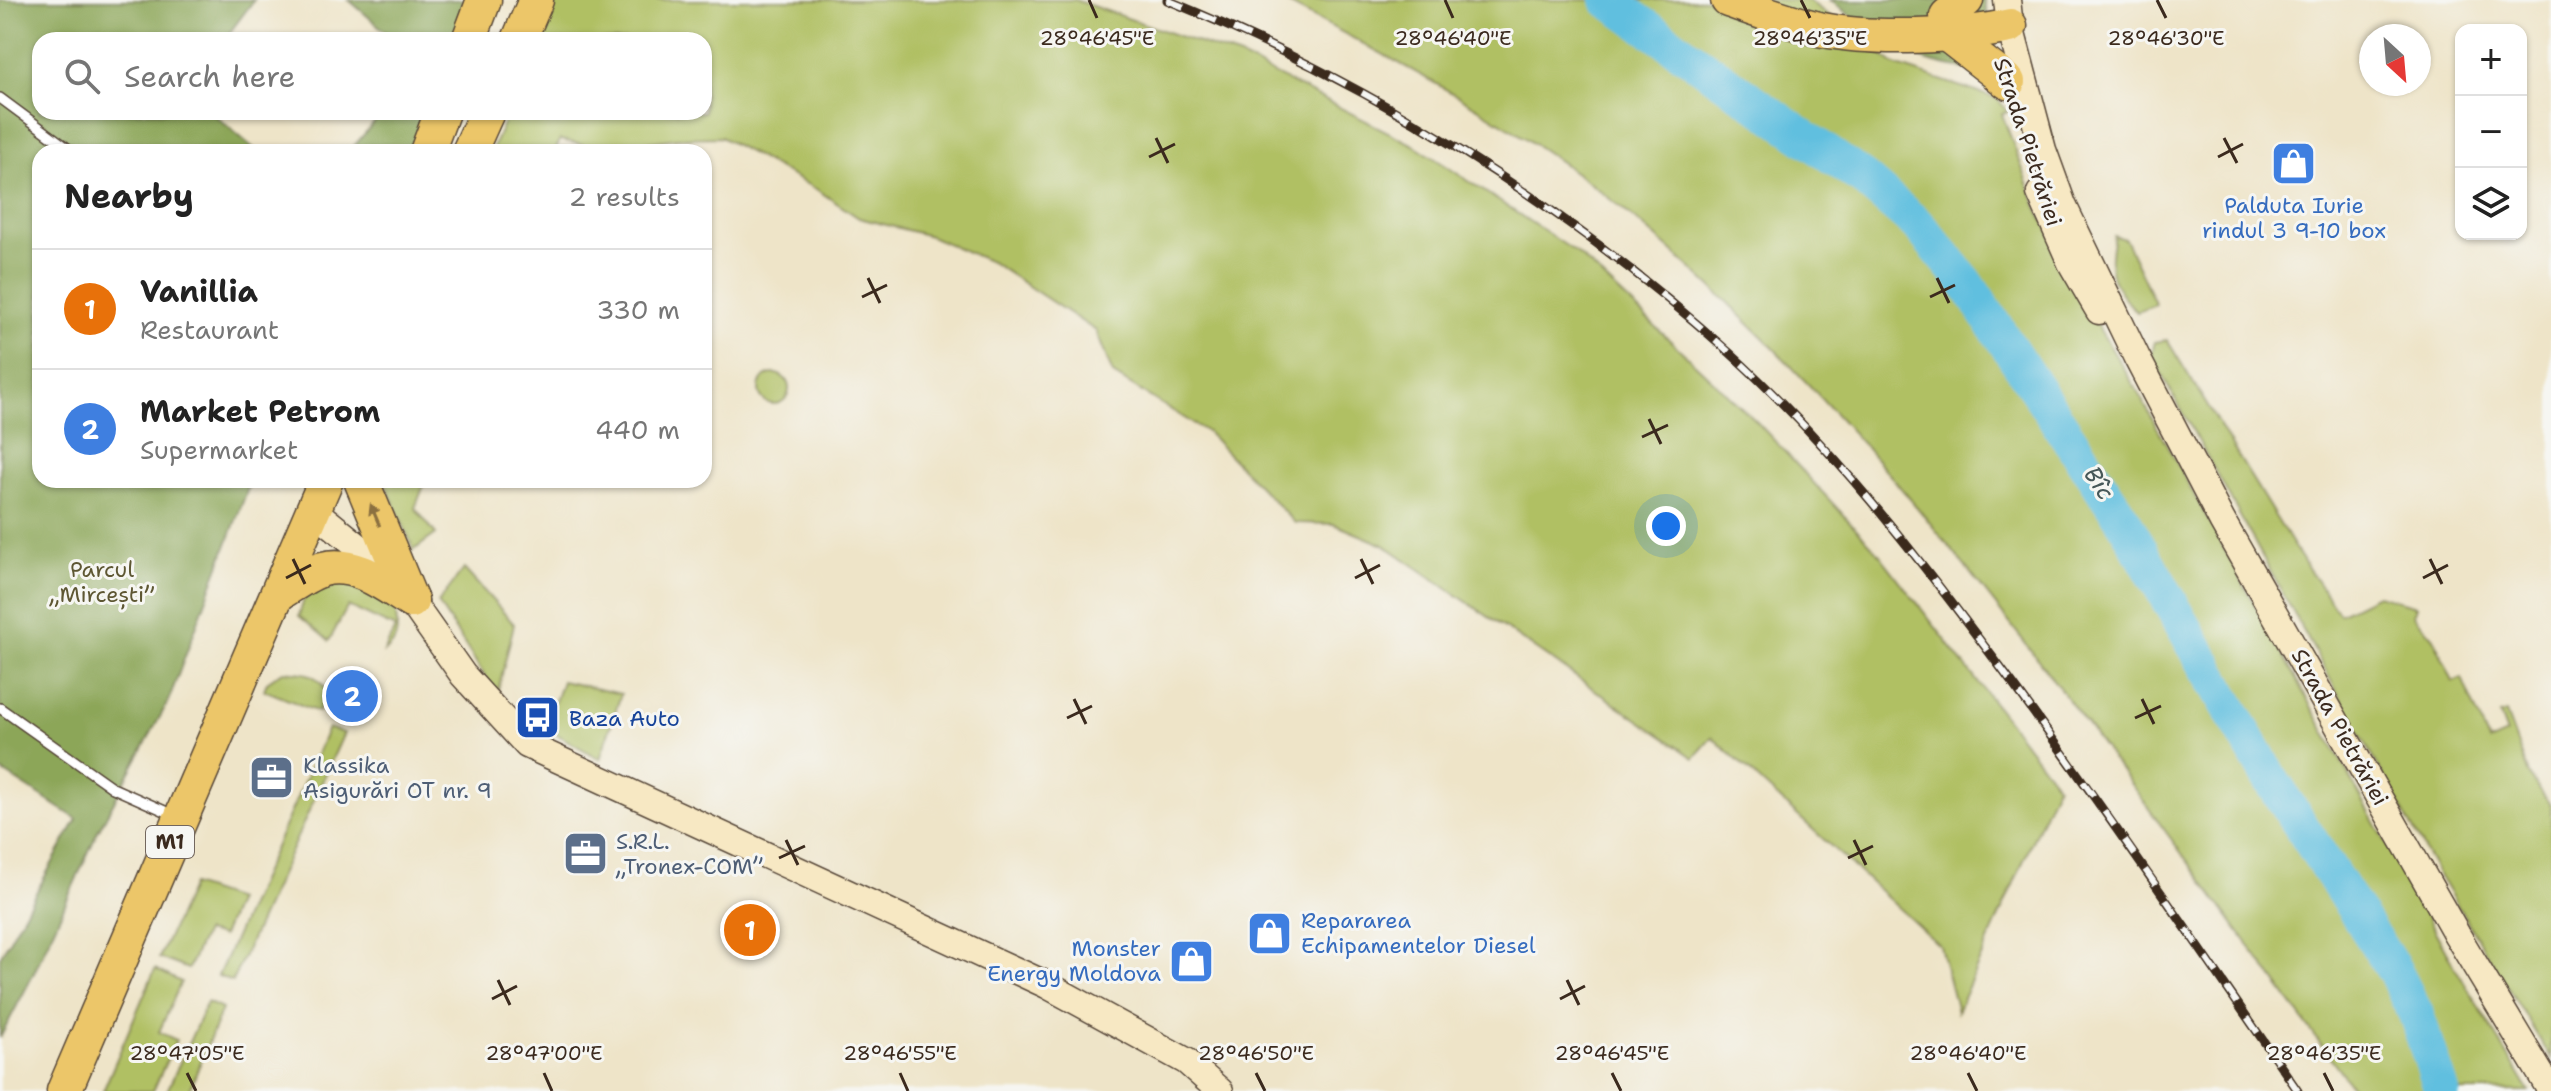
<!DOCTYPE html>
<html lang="en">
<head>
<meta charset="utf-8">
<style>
  body { margin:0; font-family:"Shantell Sans",sans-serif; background:#f6f6f6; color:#222 }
  .controls { position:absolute; right:24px; top:24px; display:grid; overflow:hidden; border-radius:16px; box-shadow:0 2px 6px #0004 }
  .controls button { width:72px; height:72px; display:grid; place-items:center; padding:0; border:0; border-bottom:2px solid #e0e0e0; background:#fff; color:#222; font:40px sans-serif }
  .compass { position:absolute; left:2359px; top:24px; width:72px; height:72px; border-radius:50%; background:#fff; box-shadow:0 2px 6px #0004; rotate:154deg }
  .you { position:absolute; left:1666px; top:526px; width:28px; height:28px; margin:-20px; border:6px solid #fff; border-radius:50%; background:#1a73e8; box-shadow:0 0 0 12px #1a73e833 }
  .badge { display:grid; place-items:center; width:52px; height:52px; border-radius:50%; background:#1f6fb2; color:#fff; font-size:26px; font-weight:700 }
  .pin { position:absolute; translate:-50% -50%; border:4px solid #fff; box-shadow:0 2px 8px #0006 }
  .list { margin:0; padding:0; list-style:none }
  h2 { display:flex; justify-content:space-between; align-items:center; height:104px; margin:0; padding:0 32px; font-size:34px }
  h2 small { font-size:26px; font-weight:400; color:#767676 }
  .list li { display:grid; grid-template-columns:52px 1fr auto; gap:24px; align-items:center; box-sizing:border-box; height:120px; padding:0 32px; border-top:2px solid #e0e0e0 }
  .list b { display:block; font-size:30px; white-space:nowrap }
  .list p { margin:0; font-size:26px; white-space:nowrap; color:#767676 }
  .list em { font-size:26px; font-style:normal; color:#767676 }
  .icon { flex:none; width:44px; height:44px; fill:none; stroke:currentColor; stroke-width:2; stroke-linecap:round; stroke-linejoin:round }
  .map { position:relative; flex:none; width:2551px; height:1091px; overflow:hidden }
  .search { position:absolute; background:#fff; box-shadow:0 2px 6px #0004; left:32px; top:32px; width:680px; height:88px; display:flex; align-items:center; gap:20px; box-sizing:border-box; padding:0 28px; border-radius:24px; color:#767676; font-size:30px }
  .panel { position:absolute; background:#fff; box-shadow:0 2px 6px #0004; left:32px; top:144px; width:680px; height:344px; border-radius:24px }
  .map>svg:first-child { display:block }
  .green { fill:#b0c063; stroke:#767540; stroke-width:2 }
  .forest { fill:#8ca659; stroke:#64683c; stroke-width:2 }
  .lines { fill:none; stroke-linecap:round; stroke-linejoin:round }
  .river { stroke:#61bfdf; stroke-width:36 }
  .lane-casing { stroke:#564638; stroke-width:12 }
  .secondary-casing { stroke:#564638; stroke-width:29 }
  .highway-casing { stroke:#564638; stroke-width:37 }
  .lane { stroke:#fff; stroke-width:9 }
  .secondary { stroke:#f7e8c3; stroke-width:26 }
  .highway { stroke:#ecc669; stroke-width:34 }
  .rail-casing { stroke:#3b2a1e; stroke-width:9 }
  .rail { stroke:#f6f6f2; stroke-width:6; stroke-dasharray:18; stroke-linecap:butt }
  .oneway { fill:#8b7040 }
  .ticks { fill:none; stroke:#3b2a1e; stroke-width:3 }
  .labels { text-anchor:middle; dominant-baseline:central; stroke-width:6; stroke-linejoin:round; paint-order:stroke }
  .shield { fill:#f6f6f2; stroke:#73675e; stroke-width:2 }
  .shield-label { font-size:20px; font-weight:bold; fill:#3b2a1e }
  .street-label { font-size:22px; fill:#3b2a1e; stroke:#f6f6f2 }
  .shop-label { font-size:22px; fill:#366cbe; stroke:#f6f6f2 }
  .park-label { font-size:22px; fill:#5e5733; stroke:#f6f6f2 }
  .transit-label { font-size:22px; fill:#164399; stroke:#f6f6f2; text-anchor:start }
  .service-label { font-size:22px; fill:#4e5e75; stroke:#f6f6f2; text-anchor:start }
  .water-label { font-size:24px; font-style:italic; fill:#465758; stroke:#f6f6f2 }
  .ticks-label { font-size:20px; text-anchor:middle; fill:#3b2a1e; stroke:#f6f6f2; stroke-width:6; stroke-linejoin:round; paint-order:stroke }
</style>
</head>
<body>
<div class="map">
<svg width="2551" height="1091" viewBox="0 0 2551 1091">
  <rect width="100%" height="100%" fill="#f6f6f2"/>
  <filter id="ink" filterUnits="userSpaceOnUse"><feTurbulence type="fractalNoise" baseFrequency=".0125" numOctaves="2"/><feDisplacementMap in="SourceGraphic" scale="16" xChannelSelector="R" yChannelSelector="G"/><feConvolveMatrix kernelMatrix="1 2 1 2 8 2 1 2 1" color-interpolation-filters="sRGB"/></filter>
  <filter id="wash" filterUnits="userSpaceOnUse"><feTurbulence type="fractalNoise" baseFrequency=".006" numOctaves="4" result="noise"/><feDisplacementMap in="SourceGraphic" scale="32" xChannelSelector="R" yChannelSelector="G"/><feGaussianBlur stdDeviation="1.8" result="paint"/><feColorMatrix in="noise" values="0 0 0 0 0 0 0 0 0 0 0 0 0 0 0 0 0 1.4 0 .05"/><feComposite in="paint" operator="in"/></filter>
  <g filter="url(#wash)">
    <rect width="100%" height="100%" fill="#eee4c8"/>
    <g class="green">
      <path d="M 555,0 L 1075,0 L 1240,57 L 1416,146 L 1577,253 L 1758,423 L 1876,550 L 2057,785 L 1957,1012 L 1940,946 L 1712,737 L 1694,758 L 1384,545 L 1334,524 L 1295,523 L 1207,432 L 1113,374 L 1096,331 L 993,263 L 930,236 L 859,218 L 816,189 L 721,137 L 678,138 L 604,149 L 560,140 L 555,152 L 491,152 L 508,112 L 704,112 L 704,40 L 538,40 Z"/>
      <path d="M 1281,0 L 1808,0 L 1895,65 L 1998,99 L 2008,112 L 2002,114 L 2037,207 L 2086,307 L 2136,389 L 2453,964 L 2529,1091 L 2355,1091 C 2271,975 2187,860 2102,745 C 1956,548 1805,357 1614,202 C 1513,121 1395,60 1281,0 Z"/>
      <path d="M 2114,236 L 2125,239 L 2156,305 L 2137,312 C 2111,285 2106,273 2114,236 Z"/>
      <path d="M 2167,340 L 2292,544 L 2339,614 L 2377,595 L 2417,606 L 2414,615 L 2434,638 L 2453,682 L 2462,678 L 2489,742 L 2507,734 L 2500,715 L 2506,713 L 2529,775 L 2551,806 L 2551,1058 L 2435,869 L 2151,355 L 2155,342 Z"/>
      <circle cx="774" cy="389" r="15"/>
      <path d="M 384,480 L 426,480 L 415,508 L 436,534 L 414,550 Z"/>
      <path d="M 464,569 L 514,624 L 497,695 L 438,603 Z"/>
      <path d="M 352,577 L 395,609 C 398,625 400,643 384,652 L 395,628 L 348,606 L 329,641 L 299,616 L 307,589 Z"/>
      <path d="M 283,671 C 304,673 316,671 327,692 L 318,712 L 264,690 L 267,682 Z"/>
      <path d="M 562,681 L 621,694 L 600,759 L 546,728 Z"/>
      <path d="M 328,728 L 344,733 L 232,982 L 218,976 Z"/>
      <path d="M 192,885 L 237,900 L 222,936 L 205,932 L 188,969 L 159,958 Z"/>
      <path d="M 155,969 L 181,982 L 159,1032 L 176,1040 L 153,1091 L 103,1091 Z"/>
      <path d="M 207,1002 L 222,1009 L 189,1091 L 167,1091 Z"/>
    </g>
    <g class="forest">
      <path d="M 0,0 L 254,0 L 224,40 L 40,40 L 40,112 L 211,112 L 258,152 L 40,152 L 40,480 L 251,480 L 168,702 L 98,831 L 33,975 L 0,1038 L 0,957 L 77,819 L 0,770 Z"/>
      <path d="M 349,0 L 474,0 L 458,40 L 395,40 Z"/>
      <path d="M 1830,0 L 1984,0 L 1995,52 L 1974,69 C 1916,68 1873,34 1830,0 Z"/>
      <path d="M 383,112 L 431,112 L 416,152 L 349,152 Z"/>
    </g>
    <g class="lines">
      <path class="river" d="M 1608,0 L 1863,178 L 1920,227 L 1965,281 L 2125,523 L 2268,775 L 2394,970 L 2416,1014 L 2442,1091"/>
    </g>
  </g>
  <g filter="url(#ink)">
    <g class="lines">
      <defs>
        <g id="lane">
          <path d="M 0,98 L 73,152"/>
          <path d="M 0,708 L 113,788 L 174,815"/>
        </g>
        <g id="secondary">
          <path d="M 2007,0 L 2010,26 L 2043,150 L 2063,205 L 2137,358 L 2222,521 L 2457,935 L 2551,1091"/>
          <path d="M 2040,193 L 2071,263 L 2099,311"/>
          <path d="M 312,509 L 369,555 L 411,601 L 463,675 L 527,745 L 1047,985 L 1186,1061 L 1220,1091"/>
        </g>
        <g id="highway">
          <path d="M 1728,0 C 1759,11 1791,23 1823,30 C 1874,40 1959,37 2010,26"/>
          <path d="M 1947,16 L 1966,0"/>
          <path d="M 1949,36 L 2008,82"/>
          <path d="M 469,40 L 484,0"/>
          <path d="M 519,40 L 536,0"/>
          <path d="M 427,152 L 442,112"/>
          <path d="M 469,152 L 487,112"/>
          <path d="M 361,480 L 411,601"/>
          <path d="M 278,594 C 292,586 308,573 323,569 C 354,560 386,586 411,601"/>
          <path d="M 64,1091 L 326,480"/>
        </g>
      </defs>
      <use href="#lane" class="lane-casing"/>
      <use href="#secondary" class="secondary-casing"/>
      <use href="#highway" class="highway-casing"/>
      <use href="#lane" class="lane"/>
      <use href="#secondary" class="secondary"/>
      <use href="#highway" class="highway"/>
      <defs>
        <path id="rail" d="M 1167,0 C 1371,83 1566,205 1730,353 C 1837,450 1926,567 2012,683 C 2110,816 2203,954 2298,1091"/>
      </defs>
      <use href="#rail" class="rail-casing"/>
      <use href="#rail" class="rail"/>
    </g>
    <defs><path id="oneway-solid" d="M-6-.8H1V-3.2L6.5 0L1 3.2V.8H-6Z" transform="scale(2)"/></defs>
    <use class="oneway" href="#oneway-solid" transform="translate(375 515) rotate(-113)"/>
  </g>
  <path class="ticks" d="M 1089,0 L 1097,18M 1445,0 L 1453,18M 1801,0 L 1810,18M 2157,0 L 2166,18M 1156,138 L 1168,163M 2224,138 L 2237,163M 1149,157 L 1175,144M 2218,157 L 2243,144M 868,278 L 880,303M 1937,278 L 1949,303M 862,297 L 887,285M 1930,297 L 1955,285M 1649,419 L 1661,444M 1642,437 L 1668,425M 293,559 L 305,584M 1361,559 L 1373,584M 2430,559 L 2442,584M 286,578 L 311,565M 1355,578 L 1380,565M 2423,578 L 2448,565M 1074,699 L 1086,724M 2142,699 L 2154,724M 1067,718 L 1092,706M 2135,718 L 2161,706M 786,840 L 798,865M 1854,840 L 1866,865M 779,858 L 805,846M 1848,858 L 1873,846M 498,980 L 510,1005M 1567,980 L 1579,1005M 492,999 L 517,986M 1560,999 L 1585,986M 187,1073 L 196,1091M 544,1073 L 552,1091M 900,1073 L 908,1091M 1256,1073 L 1265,1091M 1612,1073 L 1621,1091M 1968,1073 L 1977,1091M 2324,1073 L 2333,1091"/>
  <defs>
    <symbol id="shop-square" viewBox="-11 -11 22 22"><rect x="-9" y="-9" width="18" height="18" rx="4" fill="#3f7fe0" stroke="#f6f6f2"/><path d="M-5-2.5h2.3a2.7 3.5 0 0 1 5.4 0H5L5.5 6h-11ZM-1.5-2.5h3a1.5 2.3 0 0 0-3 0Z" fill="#fff"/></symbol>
    <symbol id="bus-square" viewBox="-11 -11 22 22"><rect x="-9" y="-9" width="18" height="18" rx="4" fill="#1a4fb4" stroke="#f6f6f2"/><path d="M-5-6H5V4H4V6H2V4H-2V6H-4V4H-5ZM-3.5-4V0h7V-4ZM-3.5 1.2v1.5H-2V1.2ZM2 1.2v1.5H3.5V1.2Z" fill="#fff"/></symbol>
    <symbol id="office-square" viewBox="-11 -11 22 22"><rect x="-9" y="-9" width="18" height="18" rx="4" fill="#5c6f8a" stroke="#f6f6f2"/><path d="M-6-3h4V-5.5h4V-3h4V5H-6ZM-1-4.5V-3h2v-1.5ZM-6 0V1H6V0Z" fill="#fff"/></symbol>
  </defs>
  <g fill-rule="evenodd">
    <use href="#shop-square" x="2268" y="138" width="51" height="51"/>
    <use href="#bus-square" x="512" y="692" width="51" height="51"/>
    <use href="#office-square" x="246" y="752" width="51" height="51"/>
    <use href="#office-square" x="560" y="828" width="51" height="51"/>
    <use href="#shop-square" x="1244" y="908" width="51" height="51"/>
    <use href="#shop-square" x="1166" y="936" width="51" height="51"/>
  </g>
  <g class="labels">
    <rect class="shield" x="146" y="826" width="48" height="32" rx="6"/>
    <g class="shield-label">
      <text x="170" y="842">M1</text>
    </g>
    <g class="street-label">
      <text transform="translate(2028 142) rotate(72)">Strada Pietrăriei</text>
      <text transform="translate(2340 727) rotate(61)">Strada Pietrăriei</text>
    </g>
    <g class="shop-label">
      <text x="2294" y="205">Palduta Iurie<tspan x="2294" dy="25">rindul 3 9-10 box</tspan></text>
      <text x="1301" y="920" text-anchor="start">Repararea<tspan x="1301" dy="25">Echipamentelor Diesel</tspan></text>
      <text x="1161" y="948" text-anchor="end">Monster<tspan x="1161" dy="25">Energy Moldova</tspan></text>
    </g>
    <g class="park-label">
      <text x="102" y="569">Parcul<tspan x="102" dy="25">„Mircești”</tspan></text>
    </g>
    <g class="transit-label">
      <text x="569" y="718">Baza Auto</text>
    </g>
    <g class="service-label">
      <text x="303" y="765">Klassika<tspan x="303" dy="25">Asigurări OT nr. 9</tspan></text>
      <text x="616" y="841">S.R.L.<tspan x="616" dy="25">„Tronex-COM”</tspan></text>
    </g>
    <g class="water-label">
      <text transform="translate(2099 483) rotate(57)">Bîc</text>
    </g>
  </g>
  <g class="ticks-label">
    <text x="1097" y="45">28°46'45"E</text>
    <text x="1453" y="45">28°46'40"E</text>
    <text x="1810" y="45">28°46'35"E</text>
    <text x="2166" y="45">28°46'30"E</text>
    <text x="187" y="1060">28°47'05"E</text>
    <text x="544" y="1060">28°47'00"E</text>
    <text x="900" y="1060">28°46'55"E</text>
    <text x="1256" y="1060">28°46'50"E</text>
    <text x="1612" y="1060">28°46'45"E</text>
    <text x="1968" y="1060">28°46'40"E</text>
    <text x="2324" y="1060">28°46'35"E</text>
  </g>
</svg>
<div class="controls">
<button>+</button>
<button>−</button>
<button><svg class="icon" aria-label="layers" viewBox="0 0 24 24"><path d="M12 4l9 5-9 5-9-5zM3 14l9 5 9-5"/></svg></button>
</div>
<svg class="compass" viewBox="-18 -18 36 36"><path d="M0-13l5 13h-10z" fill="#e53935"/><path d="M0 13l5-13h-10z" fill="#767676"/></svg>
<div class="you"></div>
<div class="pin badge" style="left:750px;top:930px;background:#e8710a">1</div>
<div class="pin badge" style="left:352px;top:696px;background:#3f7fe0">2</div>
<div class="search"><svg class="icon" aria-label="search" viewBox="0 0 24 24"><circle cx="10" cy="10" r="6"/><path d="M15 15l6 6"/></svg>Search here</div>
<section class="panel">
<h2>Nearby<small>2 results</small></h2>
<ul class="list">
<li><span class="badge" style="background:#e8710a">1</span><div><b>Vanillia</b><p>Restaurant</p></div><em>330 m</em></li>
<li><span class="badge" style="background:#3f7fe0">2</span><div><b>Market Petrom</b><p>Supermarket</p></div><em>440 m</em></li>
</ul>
</section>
</div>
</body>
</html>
